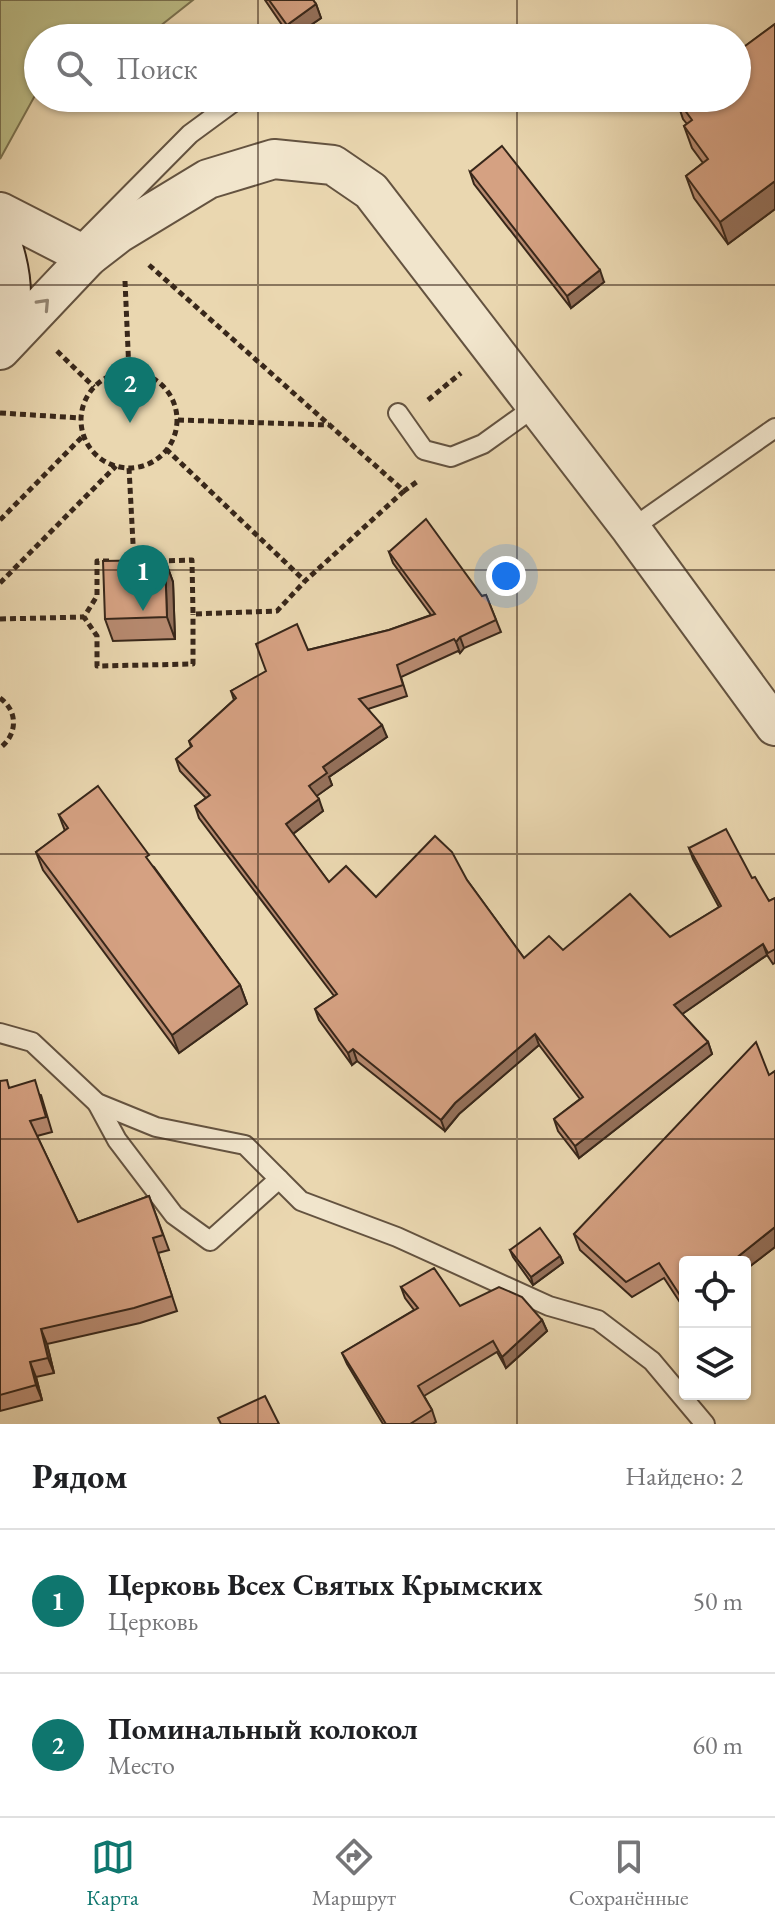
<!DOCTYPE html>
<html lang="ru">
<head>
<meta charset="utf-8">
<style>
  body { margin:0; font-family:"EB Garamond",serif; background:#f2f2f2; color:#202124 }
  .controls { position:absolute; right:24px; bottom:24px; display:grid; overflow:hidden; border-radius:8px; box-shadow:0 2px 6px #0004 }
  .controls button { width:72px; height:72px; display:grid; place-items:center; padding:0; border:0; border-bottom:2px solid #e0e0e0; background:#fff; color:#202124; font:40px sans-serif }
  .you { position:absolute; left:506px; top:576px; width:28px; height:28px; margin:-20px; border:6px solid #fff; border-radius:50%; background:#1a73e8; box-shadow:0 0 0 12px #1a73e833 }
  .badge { display:grid; place-items:center; width:52px; height:52px; border-radius:50%; background:#0f766e; color:#fff; font-size:26px; font-weight:700 }
  .pin { position:absolute; translate:-50% -66px; filter:drop-shadow(0 2px 4px #0008) }
  .pin::after { content:''; position:absolute; top:42px; width:28px; height:24px; background:inherit; clip-path:polygon(0 0,100% 0,50% 100%) }
  .list { margin:0; padding:0; list-style:none }
  h2 { display:flex; justify-content:space-between; align-items:center; height:104px; margin:0; padding:0 32px; font-size:34px }
  h2 small { font-size:26px; font-weight:400; color:#757577 }
  .list li { display:grid; grid-template-columns:52px 1fr auto; gap:24px; align-items:center; box-sizing:border-box; height:144px; padding:0 32px; border-top:2px solid #e0e0e0 }
  .list b { display:block; font-size:30px; white-space:nowrap }
  .list p { margin:0; font-size:26px; white-space:nowrap; color:#757577 }
  .list em { font-size:26px; font-style:normal; color:#757577 }
  .icon { flex:none; width:44px; height:44px; fill:none; stroke:currentColor; stroke-width:2; stroke-linecap:round; stroke-linejoin:round }
  .map { position:relative; flex:none; width:775px; height:1424px; overflow:hidden }
  .search { position:absolute; background:#fff; box-shadow:0 2px 6px #0004; left:24px; right:24px; top:24px; height:88px; display:flex; align-items:center; gap:20px; box-sizing:border-box; padding:0 28px; border-radius:44px; color:#757577; font-size:30px }
  .sheet { height:392px; background:#fff }
  nav { display:flex; justify-content:space-around; align-items:center; box-sizing:border-box; height:112px; border-top:2px solid #e0e0e0; background:#fff; font-size:22px; color:#757577 }
  nav a { display:grid; justify-items:center; gap:4px }
  nav .on { color:#0f766e }
  .map>svg:first-child { display:block }
  .green { fill:#bcbd87; stroke:#7a7250; stroke-width:2 }
  .lines { fill:none; stroke-linecap:round; stroke-linejoin:round }
  .lane-casing { stroke:#645340; stroke-width:22 }
  .street-casing { stroke:#645340; stroke-width:42 }
  .secondary-casing { stroke:#38271a; stroke-width:48 }
  .path { stroke:#38271a; stroke-width:5; stroke-dasharray:6 4; stroke-linecap:butt }
  .lane { stroke:#f1e5cc; stroke-width:18 }
  .street { stroke:#f1e5cc; stroke-width:38 }
  .secondary { stroke:#f1e5cc; stroke-width:44 }
  .wall { fill:#b78a70; stroke:#38271a; stroke-width:2 }
  .shaded-wall { fill:#95715b; stroke:#38271a; stroke-width:2 }
  .building { fill:#d5a182; stroke:#38271a; stroke-width:2 }
  .oneway { stroke:#948673 }
  .grid { fill:none; stroke:#38271a; stroke-width:2; stroke-opacity:0.55 }
</style>
</head>
<body>
<div class="map">
<svg width="775" height="1424" viewBox="0 0 775 1424">
  <rect width="100%" height="100%" fill="#ead7b0"/>
  <filter id="stains"><feTurbulence type="fractalNoise" baseFrequency=".0025" numOctaves="4"/><feColorMatrix values="0 0 0 0 .2 0 0 0 0 .09 0 0 0 0 .02 0 0 0 .5 -.17"/></filter>
  <radialGradient id="worn" r=".72"><stop offset=".6" stop-color="#630" stop-opacity="0"/><stop offset="1" stop-color="#630" stop-opacity=".3"/></radialGradient>
  <path class="green" d="M 0,0 L 193,0 L 145,38 L 38,38 L 38,90 L 0,159 Z"/>
  <g class="lines">
    <defs>
      <g id="lane">
        <path d="M 87,238 L 190,134 L 239,98"/>
        <path d="M 398,413 L 424,450 L 451,457 L 483,444 L 536,406"/>
        <path d="M 631,529 L 775,428"/>
        <path d="M 0,1033 L 32,1042 L 97,1103 L 156,1127 L 245,1145 L 301,1201 L 397,1237 L 549,1306 L 598,1320 L 652,1361 L 705,1424"/>
        <path d="M 97,1103 L 117,1140 L 174,1215 L 210,1241 L 279,1179"/>
      </g>
      <g id="street">
        <path d="M 0,212 L 88,257"/>
        <path d="M 0,350 L 88,257 L 119,233 L 208,179 L 274,159 L 333,165 L 371,191 L 631,529 L 775,726"/>
      </g>
      <path id="secondary" d="M 0,248 C 9,276 12,307 0,335"/>
    </defs>
    <use href="#lane" class="lane-casing"/>
    <use href="#street" class="street-casing"/>
    <use href="#secondary" class="secondary-casing"/>
    <g class="path">
      <path d="M 149,265 L 404,491 L 418,481"/>
      <path d="M 125,281 L 129,372"/>
      <path d="M 57,351 L 94,387"/>
      <circle cx="129" cy="420" r="48"/>
      <path d="M 428,400 L 461,373"/>
      <path d="M 0,413 L 81,418"/>
      <path d="M 178,420 L 329,425"/>
      <path d="M 166,449 L 305,581"/>
      <path d="M 129,468 L 134,562"/>
      <path d="M 0,520 L 84,435"/>
      <path d="M 109,561 L 97,561 L 97,596 L 84,617 L 97,636 L 97,666 L 193,664 L 193,614"/>
      <path d="M 159,561 L 192,560 L 193,614 L 277,611 L 305,581 L 404,491"/>
      <path d="M 0,583 L 116,466"/>
      <path d="M 0,619 L 84,617"/>
      <path d="M 0,698 C 18,711 18,734 0,748"/>
    </g>
    <use href="#lane" class="lane"/>
    <use href="#street" class="street"/>
    <use href="#secondary" class="secondary"/>
  </g>
  <g class="wall">
    <path d="M 265,0 L 313,0 L 316,4 L 321,18 L 291,38 Z"/>
    <path d="M 775,24 L 775,209 L 728,244 L 694,198 L 686,176 L 703,163 L 692,148 L 684,126 L 687,124 L 683,119 L 676,98 Z"/>
    <path d="M 470,172 L 604,282 L 571,308 L 474,184 Z"/>
    <path d="M 389,552 L 482,596 L 486,595 L 501,632 L 464,648 L 460,653 L 458,651 L 401,677 L 407,696 L 368,709 L 387,737 L 329,777 L 332,785 L 316,796 L 323,811 L 293,834 L 329,882 L 376,897 L 467,880 L 524,958 L 563,950 L 670,937 L 719,907 L 693,859 L 689,848 L 752,878 L 769,901 L 775,898 L 775,963 L 773,964 L 767,955 L 682,1014 L 708,1042 L 712,1054 L 579,1158 L 558,1131 L 554,1119 L 580,1099 L 539,1045 L 459,1114 L 445,1131 L 357,1061 L 352,1065 L 319,1020 L 315,1009 L 334,996 L 199,818 L 195,806 L 206,798 L 180,771 L 176,759 L 191,747 L 189,741 L 234,700 L 231,691 L 308,650 L 389,630 L 431,615 L 393,563 Z"/>
    <path d="M 165,560 L 173,582 L 175,639 L 113,641 L 105,619 Z"/>
    <path d="M 59,815 L 154,867 L 240,985 L 247,1004 L 179,1053 L 43,870 L 36,852 L 65,831 Z"/>
    <path d="M 775,1071 L 775,1247 L 745,1270 L 745,1262 L 685,1262 L 685,1310 L 664,1278 L 632,1297 L 580,1250 L 574,1234 Z"/>
    <path d="M 0,1081 L 10,1088 L 41,1095 L 52,1132 L 37,1136 L 78,1222 L 149,1196 L 169,1250 L 158,1253 L 177,1311 L 140,1323 L 47,1344 L 54,1373 L 36,1377 L 42,1400 L 0,1411 Z"/>
    <path d="M 510,1250 L 560,1256 L 563,1263 L 533,1285 L 513,1257 Z"/>
    <path d="M 401,1287 L 460,1306 L 542,1320 L 547,1331 L 506,1368 L 497,1352 L 424,1396 L 432,1410 L 436,1422 L 433,1424 L 383,1424 L 347,1364 L 342,1353 L 414,1310 L 405,1298 Z"/>
  </g>
  <g class="shaded-wall">
    <path d="M 316,4 L 321,18 L 292,38 L 287,25 Z"/>
    <path d="M 775,181 L 775,209 L 728,244 L 720,222 Z"/>
    <path d="M 600,270 L 604,282 L 571,308 L 567,296 Z"/>
    <path d="M 165,560 L 173,582 L 175,639 L 167,617 Z"/>
    <path d="M 460,637 L 464,648 L 460,653 L 456,642 Z"/>
    <path d="M 382,725 L 387,737 L 329,777 L 332,785 L 314,798 L 309,786 L 323,767 Z"/>
    <path d="M 319,799 L 323,811 L 290,836 L 286,824 Z"/>
    <path d="M 763,944 L 767,955 L 678,1017 L 674,1005 Z"/>
    <path d="M 240,985 L 247,1004 L 179,1053 L 172,1035 Z"/>
    <path d="M 535,1034 L 539,1045 L 459,1114 L 445,1131 L 441,1120 L 455,1103 Z"/>
    <path d="M 708,1042 L 712,1054 L 579,1158 L 575,1146 Z"/>
    <path d="M 353,1049 L 357,1061 L 352,1065 L 348,1053 Z"/>
    <path d="M 775,1227 L 775,1247 L 745,1270 L 745,1262 L 736,1262 L 735,1259 Z"/>
    <path d="M 560,1256 L 563,1263 L 533,1285 L 531,1277 Z"/>
    <path d="M 542,1320 L 547,1331 L 506,1368 L 502,1357 Z"/>
    <path d="M 41,1329 L 47,1344 L 54,1373 L 48,1358 Z"/>
    <path d="M 30,1362 L 36,1377 L 42,1400 L 36,1385 Z"/>
  </g>
  <g class="building">
    <path d="M 269,0 L 313,0 L 316,4 L 287,25 Z"/>
    <path d="M 775,24 L 775,181 L 720,222 L 686,176 L 708,159 L 684,126 L 692,120 L 676,98 L 737,98 L 737,52 Z"/>
    <path d="M 502,146 L 600,270 L 567,296 L 470,172 Z"/>
    <path d="M 426,519 L 482,596 L 486,595 L 496,620 L 460,637 L 456,642 L 454,639 L 397,665 L 403,685 L 359,699 L 382,725 L 323,767 L 327,773 L 309,786 L 319,799 L 286,824 L 329,882 L 346,866 L 376,897 L 435,836 L 452,852 L 467,880 L 524,958 L 549,936 L 563,950 L 630,894 L 670,937 L 721,906 L 689,848 L 726,829 L 752,878 L 755,877 L 769,901 L 775,898 L 775,949 L 768,953 L 763,944 L 674,1005 L 708,1042 L 575,1146 L 554,1119 L 583,1097 L 535,1034 L 455,1103 L 441,1120 L 353,1049 L 348,1053 L 315,1009 L 337,994 L 195,806 L 210,795 L 176,759 L 192,746 L 189,741 L 236,698 L 231,691 L 266,671 L 256,644 L 297,624 L 308,650 L 389,630 L 435,614 L 389,552 Z"/>
    <path d="M 165,560 L 167,617 L 105,619 L 103,561 Z"/>
    <path d="M 98,786 L 149,855 L 146,857 L 240,985 L 172,1035 L 36,852 L 68,828 L 59,815 Z"/>
    <path d="M 756,1042 L 769,1075 L 775,1071 L 775,1227 L 735,1259 L 737,1262 L 685,1262 L 685,1303 L 659,1263 L 626,1282 L 574,1234 Z"/>
    <path d="M 7,1080 L 9,1088 L 35,1080 L 46,1117 L 30,1121 L 78,1222 L 149,1196 L 163,1235 L 153,1238 L 172,1296 L 134,1308 L 41,1329 L 48,1358 L 30,1362 L 36,1385 L 0,1395 L 0,1081 Z"/>
    <path d="M 540,1228 L 560,1256 L 531,1277 L 510,1250 Z"/>
    <path d="M 434,1268 L 460,1306 L 499,1287 L 522,1297 L 542,1320 L 502,1357 L 493,1341 L 418,1386 L 432,1410 L 410,1424 L 386,1424 L 342,1353 L 418,1308 L 401,1287 Z"/>
    <path d="M 265,1396 L 279,1424 L 221,1424 L 218,1418 Z"/>
  </g>
  <defs><path id="oneway-chevron" d="M-2-3.5L2.5 0L-2 3.5" fill="none" stroke-width="1.6" stroke-linecap="round" stroke-linejoin="round" transform="scale(2)"/></defs>
  <use class="oneway" href="#oneway-chevron" transform="translate(44 304) rotate(-47)"/>
  <path class="grid" d="M 258,0 L 258,38M 517,0 L 517,38M 258,98 L 258,1424M 517,98 L 517,1424M 0,285 L 775,285M 0,570 L 775,570M 0,854 L 775,854M 0,1139 L 775,1139"/>
  <rect width="100%" height="100%" filter="url(#stains)"/>
  <rect width="100%" height="100%" fill="url(#worn)"/>
</svg>
<div class="controls">
<button><svg class="icon" aria-label="locate" viewBox="0 0 24 24"><circle cx="12" cy="12" r="6"/><path d="M12 2v4M12 18v4M2 12h4M18 12h4"/></svg></button>
<button><svg class="icon" aria-label="layers" viewBox="0 0 24 24"><path d="M12 4l9 5-9 5-9-5zM3 14l9 5 9-5"/></svg></button>
</div>
<div class="you"></div>
<div class="pin badge" style="left:143px;top:611px">1</div>
<div class="pin badge" style="left:130px;top:423px">2</div>
<div class="search"><svg class="icon" aria-label="search" viewBox="0 0 24 24"><circle cx="10" cy="10" r="6"/><path d="M15 15l6 6"/></svg>Поиск</div>
</div>
<section class="sheet">
<h2>Рядом<small>Найдено: 2</small></h2>
<ul class="list">
<li><span class="badge">1</span><div><b>Церковь Всех Святых Крымских</b><p>Церковь</p></div><em>50 m</em></li>
<li><span class="badge">2</span><div><b>Поминальный колокол</b><p>Место</p></div><em>60 m</em></li>
</ul>
</section>
<nav>
<a class="on"><svg class="icon" aria-label="map" viewBox="0 0 24 24"><path d="M3 6l6-2 6 2 6-2v14l-6 2-6-2-6 2zM9 4v14M15 6v14"/></svg>Карта</a>
<a><svg class="icon" aria-label="directions" viewBox="0 0 24 24"><path d="M12 3l9 9-9 9-9-9zM9 14v-3h6M13 9l2 2-2 2"/></svg>Маршрут</a>
<a><svg class="icon" aria-label="saved" viewBox="0 0 24 24"><path d="M7 4h10v16l-5-4-5 4z"/></svg>Сохранённые</a>
</nav>
</body>
</html>
